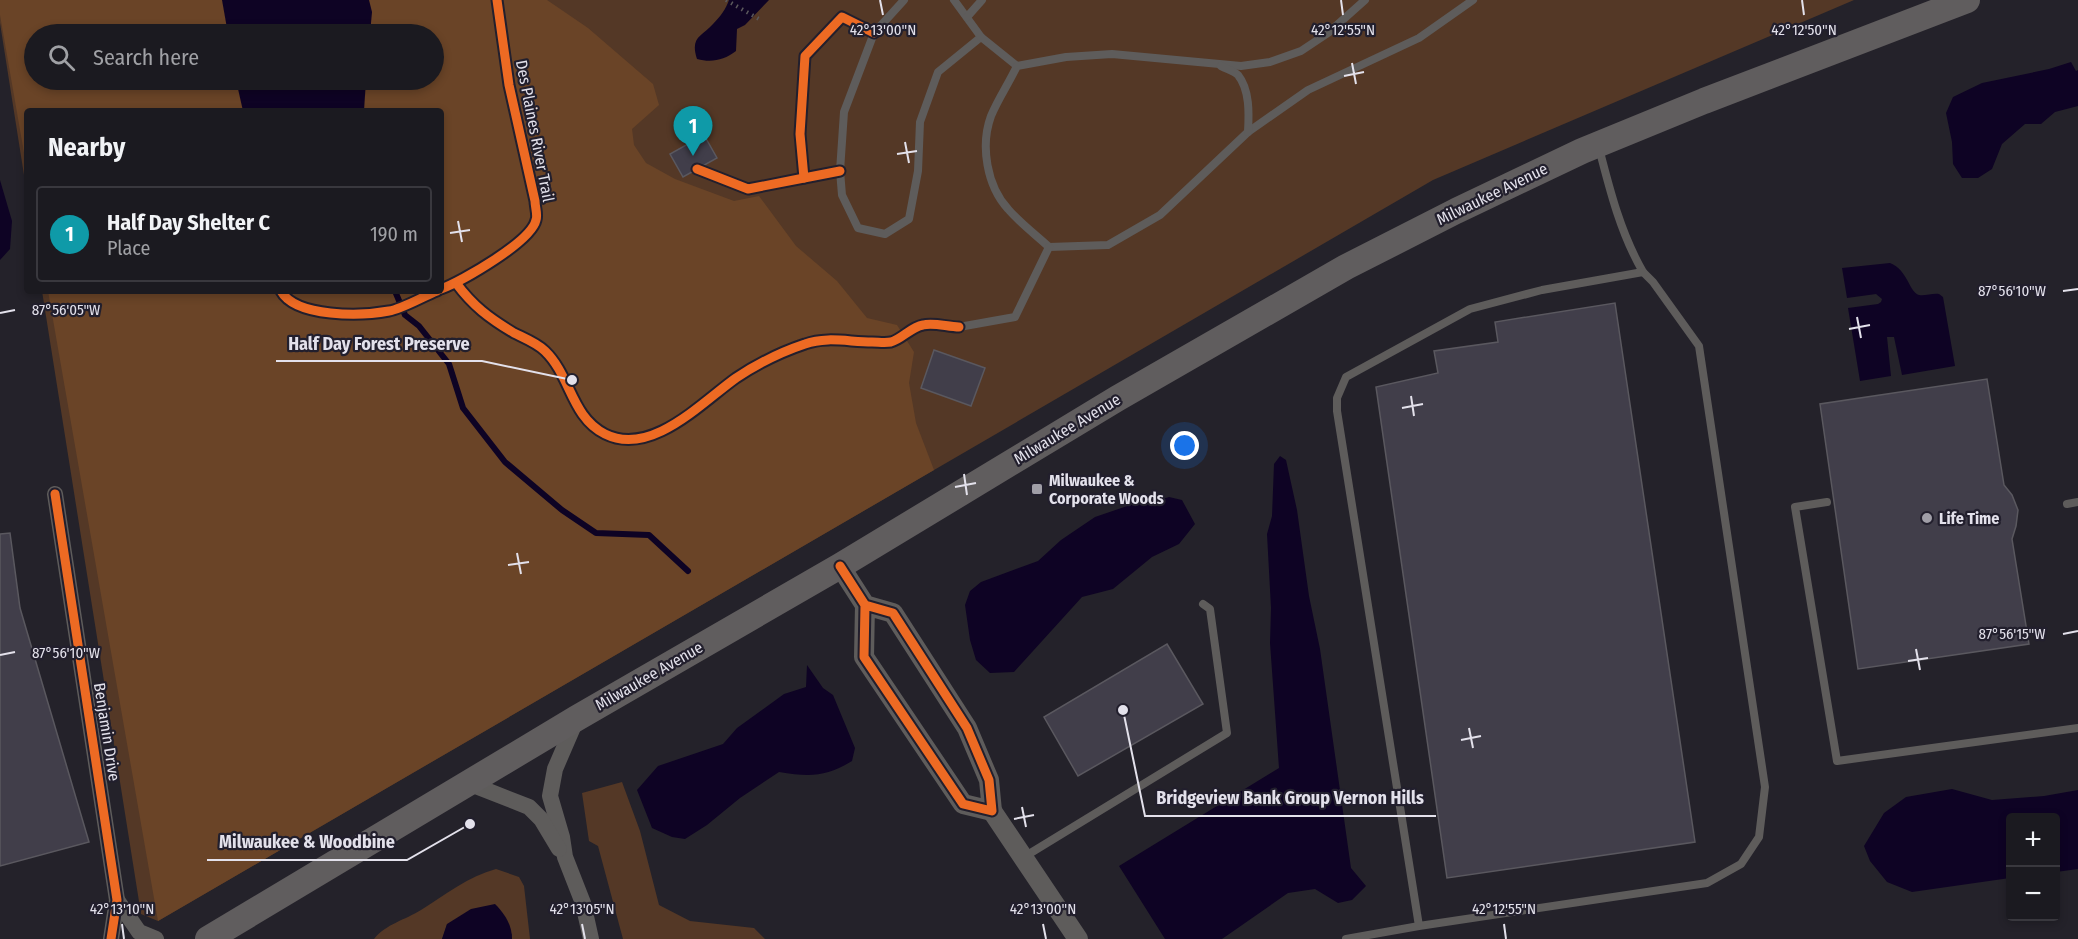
<!DOCTYPE html>
<html lang="en">
<head>
<meta charset="utf-8">
<style>
  body { margin:0; font-family:"Fira Sans Condensed",sans-serif; background:#242329; color:#f1f3f6 }
  .controls { position:absolute; right:18px; bottom:18px; display:grid; overflow:hidden; border-radius:6px; box-shadow:0 3px 9px #0003 }
  .controls button { width:54px; height:54px; display:grid; place-items:center; padding:0; border:0; border-bottom:2px solid #39383e; background:#1b1a20; color:#f1f3f6; font:30px sans-serif }
  .you { position:absolute; left:1185px; top:446px; width:21px; height:21px; margin:-15px; border:4px solid #fff; border-radius:50%; background:#1a73e8; box-shadow:0 0 0 9px #1a73e833 }
  .badge { display:grid; place-items:center; width:39px; height:39px; border-radius:50%; background:#a09ea7; color:#fff; font-size:20px; font-weight:700 }
  .pin { position:absolute; translate:-50% -50px; filter:drop-shadow(0 2px 3px #0008) }
  .pin::after { content:''; position:absolute; top:32px; width:21px; height:18px; background:inherit; clip-path:polygon(0 0,100% 0,50% 100%) }
  .list { margin:0; padding:0; list-style:none }
  h2 { display:flex; justify-content:space-between; align-items:center; height:78px; margin:0; padding:0 24px; font-size:26px }
  h2 small { font-size:20px; font-weight:400; color:#a0a1a5 }
  .list li { display:grid; grid-template-columns:39px 1fr auto; gap:18px; align-items:center; box-sizing:border-box; height:96px; margin:0 12px 12px; padding:0 12px; border:2px solid #39383e; border-radius:6px }
  .list b { display:block; font-size:22px; white-space:nowrap }
  .list p { margin:0; font-size:20px; white-space:nowrap; color:#a0a1a5 }
  .list em { font-size:20px; font-style:normal; color:#a0a1a5 }
  .icon { flex:none; width:33px; height:33px; fill:none; stroke:currentColor; stroke-width:2; stroke-linecap:round; stroke-linejoin:round }
  .map { position:relative; flex:none; width:2078px; height:939px; overflow:hidden }
  .search { position:absolute; background:#1b1a20; box-shadow:0 3px 9px #0003; left:24px; top:24px; width:420px; height:66px; display:flex; align-items:center; gap:15px; box-sizing:border-box; padding:0 21px; border-radius:33px; color:#a0a1a5; font-size:22px }
  .panel { position:absolute; background:#1b1a20; box-shadow:0 3px 9px #0003; left:24px; top:108px; width:420px; height:186px; border-radius:6px }
  .map>svg:first-child { display:block }
  .green { fill:#543826; fill-rule:evenodd }
  .forest { fill:#6a4427; fill-rule:evenodd }
  .water { fill:#0e0324 }
  .lines { fill:none; stroke-linecap:round; stroke-linejoin:round }
  .stream { stroke:#0e0324; stroke-width:6 }
  .building { fill:#413e4a; stroke:#5a585f; stroke-width:1.5 }
  .path { stroke:#5b595c; stroke-width:4; stroke-dasharray:1.5 4.5; stroke-linecap:butt }
  .service { stroke:#5e5c5b; stroke-width:8 }
  .minor { stroke:#5e5c5b; stroke-width:16 }
  .tertiary { stroke:#5e5c5b; stroke-width:20 }
  .primary { stroke:#605d5e; stroke-width:26 }
  .cycleway-casing { stroke:#221f2d; stroke-width:13 }
  .cycleway { stroke:#ed6a23; stroke-width:9 }
  .ticks { fill:none; stroke:#e3e1eb; stroke-width:2 }
  .poi-dot { fill:#a09ea7; stroke:#221f2d; stroke-width:2 }
  .labels { text-anchor:middle; dominant-baseline:central; stroke-width:4.5; stroke-linejoin:round; paint-order:stroke }
  .street-label { font-size:16px; fill:#e3e1eb; stroke:#221f2d }
  .poi-label { font-size:16px; font-weight:bold; fill:#e3e1eb; stroke:#221f2d; text-anchor:start }
  .ticks-label { font-size:15px; text-anchor:middle; fill:#e3e1eb; stroke:#221f2d; stroke-width:4.5; stroke-linejoin:round; paint-order:stroke }
  .leader { fill:none; stroke:#e3e1eb; stroke-width:2 }
  .callout-dot { fill:#e3e1eb; stroke:#221f2d; stroke-width:2 }
  .callout-label { font-size:18px; text-anchor:middle; font-weight:bold; fill:#e3e1eb; stroke:#221f2d; stroke-width:4.5; stroke-linejoin:round; paint-order:stroke }
</style>
</head>
<body>
<div class="map">
<svg width="2078" height="939" viewBox="0 0 2078 939">
  <rect width="100%" height="100%" fill="#24222a"/>
  <g class="green">
    <path d="M 0,0 L 1854,0 L 1433,180 L 158,921 L 141,914 L 42,291 L 441,291 L 441,111 L 27,111 L 27,194 L 0,23 ZM 34,34 L 434,34 L 434,80 L 34,80 Z"/>
    <path d="M 622,782 L 640,831 L 659,905 L 690,921 L 754,928 L 765,939 L 623,939 L 598,846 L 589,841 L 582,793 Z"/>
    <path d="M 496,869 L 519,877 L 524,886 L 530,939 L 512,939 L 512,934 L 447,924 L 442,939 L 374,939 C 386,924 405,920 421,910 C 445,895 469,876 496,869 Z"/>
  </g>
  <path class="forest" d="M 0,0 L 547,0 L 588,28 L 653,84 L 659,105 L 632,129 L 634,145 L 646,163 L 675,179 L 734,201 L 759,196 L 796,246 L 837,281 L 867,318 L 897,325 L 914,352 L 909,383 L 916,423 L 934,470 L 158,921 L 48,291 L 441,291 L 441,111 L 27,111 L 27,170 L 0,15 ZM 34,34 L 434,34 L 434,80 L 34,80 Z"/>
  <g class="water">
    <path d="M 222,0 L 369,0 L 372,12 L 370,34 L 228,34 Z"/>
    <path d="M 729,0 L 769,0 L 745,25 L 737,29 L 736,51 C 724,60 712,63 697,59 C 690,37 701,37 713,24 C 720,17 726,9 729,0 Z"/>
    <path d="M 2071,62 L 2076,71 L 2078,70 L 2078,106 L 2055,112 L 2041,124 L 2025,124 L 2002,144 L 1992,169 L 1978,178 L 1962,178 L 1953,164 L 1952,142 L 1946,113 L 1953,97 L 1982,83 L 2049,69 Z"/>
    <path d="M 236,80 L 366,80 L 364,111 L 243,111 Z"/>
    <path d="M 0,180 L 12,221 L 10,249 L 0,260 Z"/>
    <path d="M 1890,263 C 1908,270 1909,292 1919,295 C 1925,296 1933,293 1939,294 L 1943,297 L 1955,366 L 1902,375 L 1894,337 L 1887,337 L 1891,376 L 1860,381 L 1848,308 L 1878,304 L 1881,302 L 1882,299 L 1876,294 L 1847,298 L 1842,268 Z"/>
    <path d="M 1280,456 L 1286,460 L 1297,510 L 1309,596 L 1320,649 L 1351,868 L 1366,886 L 1352,900 L 1338,903 L 1315,889 L 1288,893 L 1222,939 L 1165,939 L 1119,866 L 1279,768 L 1270,643 L 1271,608 L 1267,534 L 1272,516 L 1274,464 Z"/>
    <path d="M 1169,497 L 1182,500 L 1195,524 L 1179,544 L 1152,557 L 1113,589 L 1082,597 L 1014,672 L 990,673 L 976,660 L 970,640 L 965,605 L 970,591 L 981,582 L 1038,561 L 1061,540 L 1095,517 L 1139,502 L 1153,502 Z"/>
    <path d="M 807,665 L 823,688 L 833,695 L 855,748 L 852,761 C 826,777 810,777 779,772 L 740,798 L 707,825 L 685,839 L 672,837 L 652,828 L 637,790 L 658,766 L 723,744 L 737,728 L 784,694 L 806,687 Z"/>
    <path d="M 1952,789 L 1992,800 L 2044,796 L 2078,790 L 2078,869 L 2056,872 L 2056,818 L 2010,818 L 2010,878 L 1912,892 L 1887,882 L 1870,861 L 1864,846 L 1884,813 L 1906,797 Z"/>
    <path d="M 495,904 C 505,914 512,925 512,939 L 442,939 L 447,924 L 471,909 Z"/>
  </g>
  <g class="lines">
    <path class="stream" d="M 395,291 L 405,315 L 419,326 L 449,364 L 463,408 L 505,462 L 562,510 L 596,533 L 649,535 L 688,571"/>
  </g>
  <g class="building">
    <path d="M 704,135 L 717,158 L 683,177 L 670,154 Z"/>
    <path d="M 1615,303 L 1695,842 L 1447,878 L 1376,387 L 1438,373 L 1434,351 L 1498,342 L 1495,322 Z"/>
    <path d="M 934,350 L 985,368 L 971,406 L 921,388 Z"/>
    <path d="M 1987,379 L 2004,485 L 2012,495 L 2018,510 L 2016,526 L 2012,539 L 2029,644 L 1858,669 L 1820,404 Z"/>
    <path d="M 10,533 L 20,608 L 89,842 L 0,866 L 0,534 Z"/>
    <path d="M 1167,644 L 1203,704 L 1078,776 L 1044,717 Z"/>
  </g>
  <g class="lines">
    <path class="path" d="M 726,0 L 759,19"/>
    <g class="service">
      <path d="M 904,0 L 874,33 L 844,112 L 840,171 L 842,195 L 858,228 L 885,234 L 909,219 L 918,171 L 920,122 L 938,72 L 981,37"/>
      <path d="M 954,0 L 981,37 L 1017,66"/>
      <path d="M 1365,0 L 1328,33 L 1301,51 L 1270,62 L 1241,66 L 1112,54 L 1066,57 L 1017,66 C 1009,83 998,99 991,116 C 980,146 987,186 1008,209 C 1020,223 1036,235 1049,247 L 1108,245 L 1160,215 L 1248,132 L 1308,90 L 1419,38 L 1473,0"/>
      <path d="M 967,17 L 982,0"/>
      <path d="M 1221,66 C 1226,69 1234,71 1238,75 C 1250,90 1249,114 1248,132"/>
      <path d="M 1599,148 C 1610,191 1621,234 1643,272"/>
      <path d="M 959,327 L 1015,317 L 1049,247"/>
      <path d="M 1827,502 L 1795,507 L 1837,761 L 2078,728"/>
      <path d="M 2067,504 L 2078,502"/>
      <path d="M 1024,857 L 1227,733 L 1210,609 L 1203,604"/>
      <path d="M 1346,939 L 1419,926 L 1707,883 L 1741,864 L 1759,837 L 1765,787 L 1699,346 L 1653,282 L 1643,272 L 1542,290 L 1470,309 L 1346,377 L 1337,398 L 1337,411 L 1419,926"/>
    </g>
    <g class="minor">
      <path d="M 55,494 L 117,900 L 111,939"/>
      <path d="M 577,718 L 555,769 L 550,796 L 562,837 L 565,857 L 583,903 L 591,939"/>
      <path d="M 468,783 L 529,807 L 541,819 L 559,849"/>
      <path d="M 117,900 L 139,932 L 156,939"/>
    </g>
    <g class="tertiary">
      <path d="M 840,566 L 865,605 L 864,657 L 963,804 L 992,811 L 989,780 L 967,728 L 893,613 L 865,605"/>
      <path d="M 992,811 L 1078,939"/>
    </g>
    <path class="primary" d="M 208,939 L 577,718 L 840,566 L 1118,398 L 1346,267 L 1456,211 L 1582,151 L 1704,101 L 1967,0"/>
    <defs>
      <g id="cycleway">
        <path d="M 697,169 L 748,189 L 804,178"/>
        <path d="M 840,171 L 804,178 L 800,134 L 805,56 L 842,17 L 874,33"/>
        <path d="M 456,283 C 473,306 489,318 514,333 C 524,338 537,343 545,351 C 571,376 571,417 605,434 C 651,457 701,403 736,378 C 757,364 781,352 805,344 C 827,336 849,342 872,342 C 878,342 885,343 891,342 C 902,339 911,327 923,325 C 933,322 948,327 959,327"/>
        <path d="M 441,289 C 462,281 531,242 536,220 C 538,215 535,207 535,201 L 509,85 L 497,0"/>
        <path d="M 281,291 C 296,318 362,316 389,311 C 402,309 424,296 437,291"/>
        <path d="M 55,494 L 117,900 L 111,939"/>
        <path d="M 840,566 L 865,605 L 864,657 L 963,804 L 992,811 L 989,780 L 967,728 L 893,613 L 865,605"/>
      </g>
    </defs>
    <use href="#cycleway" class="cycleway-casing"/>
    <use href="#cycleway" class="cycleway"/>
  </g>
  <path class="ticks" d="M 880,0 L 883,15M 1341,0 L 1343,15M 1802,0 L 1804,15M 1352,63 L 1356,84M 1344,76 L 1364,72M 905,142 L 909,163M 897,154 L 917,151M 458,221 L 462,242M 450,233 L 470,230M 2063,291 L 2078,289M 0,313 L 15,310M 1857,317 L 1861,338M 1849,329 L 1870,325M 1411,396 L 1414,416M 1402,408 L 1423,404M 964,474 L 967,495M 955,487 L 976,483M 517,553 L 521,574M 508,565 L 529,562M 2063,634 L 2078,631M 1916,649 L 1920,670M 0,655 L 15,652M 1908,661 L 1928,658M 1469,728 L 1473,748M 1461,740 L 1481,736M 1022,807 L 1026,827M 1014,819 L 1034,815M 122,924 L 124,939M 582,924 L 585,939M 1043,924 L 1046,939M 1504,924 L 1506,939"/>
  <g class="poi-dot">
    <rect x="1031" y="483" width="12" height="12" rx="3"/>
    <circle cx="1927" cy="518" r="6"/>
  </g>
  <g class="labels">
    <g class="street-label">
      <text transform="translate(535 131) rotate(79)">Des Plaines River Trail</text>
      <text transform="translate(1492 194) rotate(-26)">Milwaukee Avenue</text>
      <text transform="translate(1067 429) rotate(-31)">Milwaukee Avenue</text>
      <text transform="translate(649 676) rotate(-30)">Milwaukee Avenue</text>
      <text transform="translate(107 732) rotate(81)">Benjamin Drive</text>
    </g>
    <g class="poi-label">
      <text x="1049" y="480">Milwaukee &amp;<tspan x="1049" dy="18">Corporate Woods</tspan></text>
      <text x="1939" y="518">Life Time</text>
    </g>
  </g>
  <g class="ticks-label">
    <text x="883" y="35">42°13'00"N</text>
    <text x="1343" y="35">42°12'55"N</text>
    <text x="1804" y="35">42°12'50"N</text>
    <text x="2012" y="296">87°56'10"W</text>
    <text x="66" y="315">87°56'05"W</text>
    <text x="2012" y="639">87°56'15"W</text>
    <text x="66" y="658">87°56'10"W</text>
    <text x="122" y="914">42°13'10"N</text>
    <text x="582" y="914">42°13'05"N</text>
    <text x="1043" y="914">42°13'00"N</text>
    <text x="1504" y="914">42°12'55"N</text>
  </g>
  <path class="leader" d="M572 380L482 361H276M1123 710L1145 816H1436M470 824L407 860H207"/>
  <g class="callout-dot">
    <circle cx="572" cy="380" r="6"/>
    <circle cx="1123" cy="710" r="6"/>
    <circle cx="470" cy="824" r="6"/>
  </g>
  <g class="callout-label">
    <text x="379" y="350">Half Day Forest Preserve</text>
    <text x="1290" y="804">Bridgeview Bank Group Vernon Hills</text>
    <text x="307" y="848">Milwaukee &amp; Woodbine</text>
  </g>
</svg>
<div class="controls">
<button>+</button>
<button>−</button>
</div>
<div class="you"></div>
<div class="pin badge" style="left:693px;top:156px;background:#0f9aa8">1</div>
<div class="search"><svg class="icon" aria-label="search" viewBox="0 0 24 24"><circle cx="10" cy="10" r="6"/><path d="M15 15l6 6"/></svg>Search here</div>
<section class="panel">
<h2>Nearby<small></small></h2>
<ul class="list">
<li><span class="badge" style="background:#0f9aa8">1</span><div><b>Half Day Shelter C</b><p>Place</p></div><em>190 m</em></li>
</ul>
</section>
</div>
</body>
</html>
